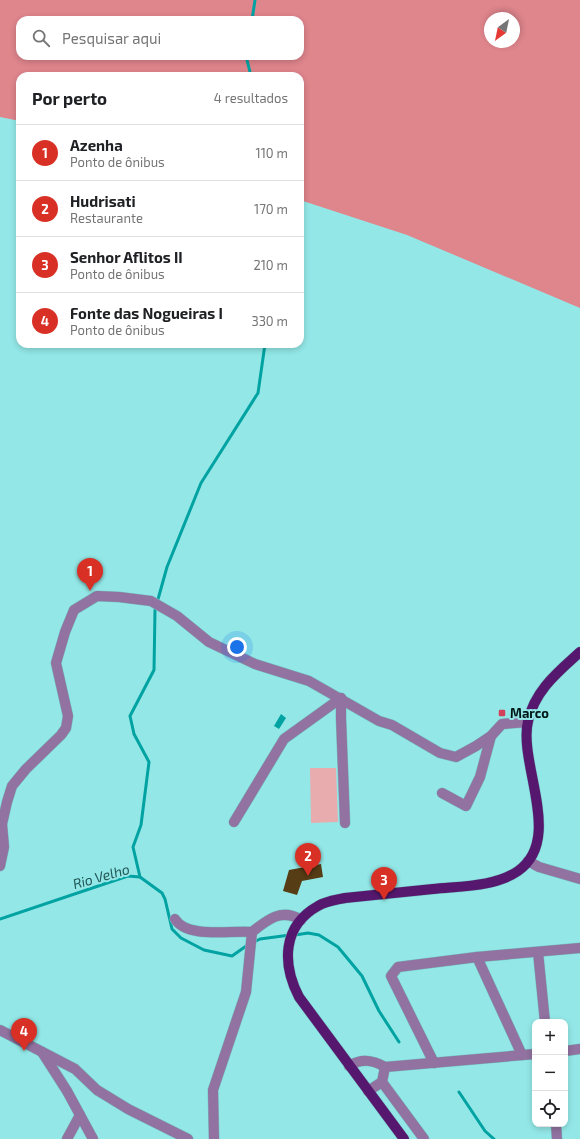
<!DOCTYPE html>
<html lang="pt">
<head>
<meta charset="utf-8">
<style>
  body { margin:0; font-family:"Exo 2",sans-serif; background:#f6f6f6; color:#202124 }
  .controls { position:absolute; right:12px; bottom:12px; display:grid; overflow:hidden; border-radius:8px; box-shadow:0 2px 6px #0003 }
  .controls button { width:36px; height:36px; display:grid; place-items:center; padding:0; border:0; border-bottom:1px solid #e0e0e0; background:#fff; color:#202124; font:20px sans-serif }
  .compass { position:absolute; left:484px; top:12px; width:36px; height:36px; border-radius:50%; background:#fff; box-shadow:0 2px 6px #0003; rotate:213deg }
  .you { position:absolute; left:237px; top:647px; width:14px; height:14px; margin:-10px; border:3px solid #fff; border-radius:50%; background:#1a73e8; box-shadow:0 0 0 6px #1a73e833 }
  .badge { display:grid; place-items:center; width:26px; height:26px; border-radius:50%; background:#d93025; color:#fff; font-size:13px; font-weight:700 }
  .pin { position:absolute; translate:-50% -33px; filter:drop-shadow(0 1px 2px #0008) }
  .pin::after { content:''; position:absolute; top:21px; width:14px; height:12px; background:inherit; clip-path:polygon(0 0,100% 0,50% 100%) }
  .list { margin:0; padding:0; list-style:none }
  h2 { display:flex; justify-content:space-between; align-items:center; height:52px; margin:0; padding:0 16px; font-size:17px }
  h2 small { font-size:13px; font-weight:400; color:#757577 }
  .list li { display:grid; grid-template-columns:26px 1fr auto; gap:12px; align-items:center; box-sizing:border-box; height:56px; padding:0 16px; border-top:1px solid #e0e0e0 }
  .list b { display:block; font-size:15px; white-space:nowrap }
  .list p { margin:0; font-size:13px; white-space:nowrap; color:#757577 }
  .list em { font-size:13px; font-style:normal; color:#757577 }
  .icon { flex:none; width:22px; height:22px; fill:none; stroke:currentColor; stroke-width:2; stroke-linecap:round; stroke-linejoin:round }
  .map { position:relative; flex:none; width:580px; height:1139px; overflow:hidden }
  .search { position:absolute; background:#fff; box-shadow:0 2px 6px #0003; left:16px; top:16px; width:288px; height:44px; display:flex; align-items:center; gap:10px; box-sizing:border-box; padding:0 14px; border-radius:12px; color:#757577; font-size:15px }
  .panel { position:absolute; background:#fff; box-shadow:0 2px 6px #0003; left:16px; top:72px; width:288px; height:276px; border-radius:12px }
  .map>svg:first-child { display:block }
  .green { fill:#e8abae }
  .forest { fill:#df858c; fill-rule:evenodd }
  .water { fill:#00a2a2 }
  .lines { fill:none; stroke-linecap:round; stroke-linejoin:round }
  .stream { stroke:#00a2a2; stroke-width:3 }
  .building { fill:#573d15 }
  .minor-casing { stroke:#79c2c2; stroke-width:11 }
  .major-casing { stroke:#79c2c2; stroke-width:11 }
  .minor { stroke:#9172a0; stroke-width:10 }
  .major { stroke:#56186e; stroke-width:10 }
  .poi-dot { fill:#d3425b; stroke:#93e8e7; stroke-width:1.5 }
  .labels { text-anchor:middle; dominant-baseline:central; stroke-width:4; stroke-linejoin:round; paint-order:stroke }
  .poi-label { font-size:13px; font-weight:bold; fill:#001717; stroke:#93e8e7; text-anchor:start }
  .water-label { font-size:14px; font-style:italic; fill:#225858; stroke:#93e8e7 }
</style>
</head>
<body>
<div class="map">
<svg width="580" height="1139" viewBox="0 0 580 1139">
  <rect width="100%" height="100%" fill="#93e8e7"/>
  <path class="green" d="M 310,768 L 336,768 L 338,822 L 311,823 Z"/>
  <path class="forest" d="M 0,0 L 580,0 L 580,308 L 407,235 L 300,200 L 300,76 L 20,76 L 20,121 L 0,117 ZM 490,18 L 514,18 L 514,42 L 490,42 ZM 20,20 L 300,20 L 300,56 L 20,56 Z"/>
  <path class="water" d="M 281,714 L 286,718 L 279,729 L 274,726 Z"/>
  <g class="lines">
    <g class="stream">
      <path d="M 252,20 L 255,0"/>
      <path d="M 246,56 L 251,76"/>
      <path d="M 140,877 L 133,847 L 141,825 L 149,762 L 134,734 L 130,716 L 154,670 L 155,610 L 167,567 L 201,483 L 258,393 L 265,344"/>
      <path d="M 0,919 L 128,876 L 140,877 L 162,893 L 165,899 L 172,929 L 181,938 L 204,950 L 232,956 L 249,944"/>
      <path d="M 295,935 L 308,933 L 319,935 L 338,947 L 362,976 L 379,1011 L 399,1042"/>
      <path d="M 254,942 L 260,939 L 290,935"/>
      <path d="M 459,1092 L 485,1131 L 494,1139"/>
    </g>
  </g>
  <path class="building" d="M 321,864 L 323,877 L 302,881 L 297,895 L 283,891 L 289,870 Z"/>
  <g class="lines">
    <defs>
      <g id="minor">
        <path d="M 341,698 L 341,718 L 345,823"/>
        <path d="M 442,793 L 466,806 L 480,777 L 491,736"/>
        <path d="M 234,822 L 284,739 L 341,698"/>
        <path d="M 528,861 L 539,867 L 580,879"/>
        <path d="M 0,866 L 4,847 L 2,824 L 7,802 L 12,786 L 26,769 L 61,735 L 66,728 L 68,716 L 56,663 L 65,632 L 74,610 L 97,596 L 119,597 L 151,601 L 177,616 L 209,642 L 255,664 L 309,681 L 379,721 L 392,725 L 440,753 L 456,757 L 476,746 L 491,736 L 502,724 L 528,722"/>
        <path d="M 175,919 C 187,939 231,930 252,932"/>
        <path d="M 538,952 L 545,1022"/>
        <path d="M 477,957 L 522,1055"/>
        <path d="M 0,1030 L 75,1069 L 97,1090 L 128,1109 L 188,1139"/>
        <path d="M 565,1051 L 580,1049"/>
        <path d="M 42,1052 L 67,1091 L 93,1139"/>
        <path d="M 434,1063 L 391,976 L 398,967 L 477,957 L 580,948"/>
        <path d="M 349,1066 C 362,1058 373,1060 385,1067 L 535,1054"/>
        <path d="M 382,1082 L 424,1139"/>
        <path d="M 368,1091 L 382,1082 L 385,1067"/>
        <path d="M 556,1124 L 557,1139"/>
        <path d="M 67,1139 L 80,1115"/>
        <path d="M 214,1139 L 213,1090 L 246,992 L 252,932 C 268,919 282,908 301,920"/>
      </g>
      <path id="major" d="M 404,1139 L 299,997 C 282,964 282,926 318,906 C 326,901 336,900 345,898 C 374,895 403,892 433,889 C 459,886 495,887 518,871 C 564,839 518,764 528,721 C 535,690 558,672 580,652"/>
    </defs>
    <use href="#minor" class="minor-casing"/>
    <use href="#major" class="major-casing"/>
    <use href="#minor" class="minor"/>
    <use href="#major" class="major"/>
  </g>
  <rect class="poi-dot" x="498" y="709" width="8" height="8" rx="2"/>
  <g class="labels">
    <g class="poi-label">
      <text x="510" y="713">Marco</text>
    </g>
    <g class="water-label">
      <text transform="translate(101 876) rotate(-16)">Rio Velho</text>
    </g>
  </g>
</svg>
<div class="controls">
<button>+</button>
<button>−</button>
<button><svg class="icon" aria-label="locate" viewBox="0 0 24 24"><circle cx="12" cy="12" r="6"/><path d="M12 2v4M12 18v4M2 12h4M18 12h4"/></svg></button>
</div>
<svg class="compass" viewBox="-18 -18 36 36"><path d="M0-13l5 13h-10z" fill="#e53935"/><path d="M0 13l5-13h-10z" fill="#757577"/></svg>
<div class="you"></div>
<div class="pin badge" style="left:90px;top:591px">1</div>
<div class="pin badge" style="left:308px;top:876px">2</div>
<div class="pin badge" style="left:384px;top:900px">3</div>
<div class="pin badge" style="left:24px;top:1051px">4</div>
<div class="search"><svg class="icon" aria-label="search" viewBox="0 0 24 24"><circle cx="10" cy="10" r="6"/><path d="M15 15l6 6"/></svg>Pesquisar aqui</div>
<section class="panel">
<h2>Por perto<small>4 resultados</small></h2>
<ul class="list">
<li><span class="badge">1</span><div><b>Azenha</b><p>Ponto de ônibus</p></div><em>110 m</em></li>
<li><span class="badge">2</span><div><b>Hudrisati</b><p>Restaurante</p></div><em>170 m</em></li>
<li><span class="badge">3</span><div><b>Senhor Aflitos II</b><p>Ponto de ônibus</p></div><em>210 m</em></li>
<li><span class="badge">4</span><div><b>Fonte das Nogueiras I</b><p>Ponto de ônibus</p></div><em>330 m</em></li>
</ul>
</section>
</div>
</body>
</html>
